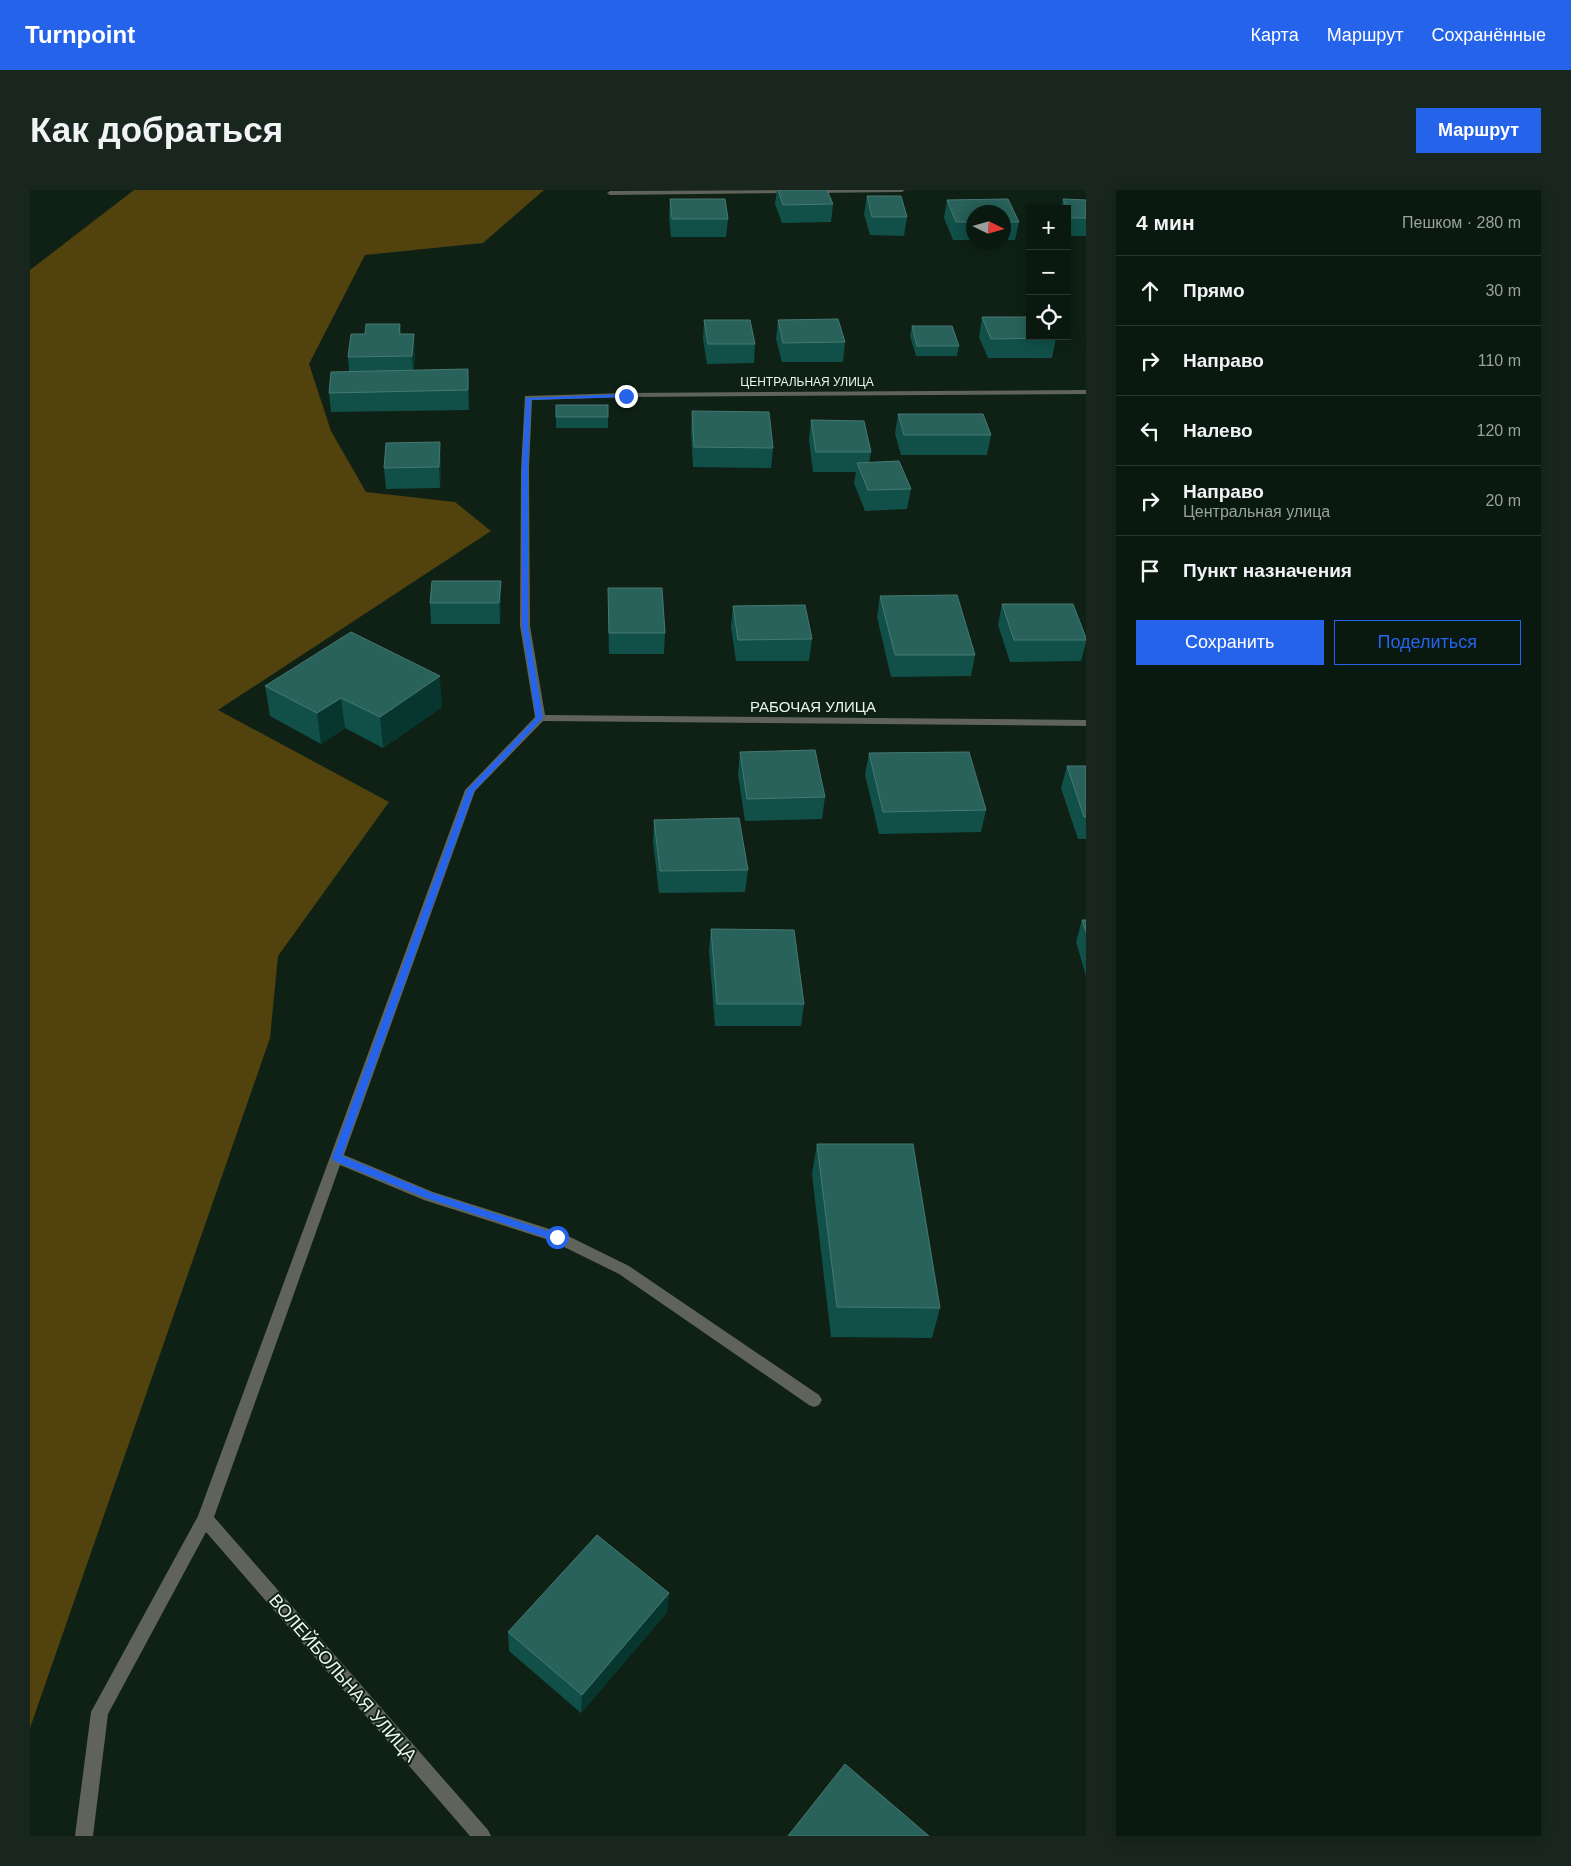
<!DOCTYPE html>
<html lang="ru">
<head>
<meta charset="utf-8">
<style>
  body { margin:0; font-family:Arial,sans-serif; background:#18261d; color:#f1f3f6 }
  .controls { position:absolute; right:15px; top:15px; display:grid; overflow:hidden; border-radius:0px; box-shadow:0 2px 12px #0003 }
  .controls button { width:45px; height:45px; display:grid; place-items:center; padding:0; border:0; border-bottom:1px solid #2a382f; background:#0a190f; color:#f1f3f6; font:25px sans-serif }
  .compass { position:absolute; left:936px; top:15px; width:45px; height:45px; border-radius:50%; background:#0a190f; box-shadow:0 2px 12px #0003; rotate:95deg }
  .stop { position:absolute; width:15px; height:15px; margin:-11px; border:4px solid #2563eb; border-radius:50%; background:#fff }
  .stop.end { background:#2563eb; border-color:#fff; box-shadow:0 1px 5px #0008 }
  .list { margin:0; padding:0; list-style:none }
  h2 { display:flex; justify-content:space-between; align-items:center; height:65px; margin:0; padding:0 20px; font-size:21px }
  h2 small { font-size:16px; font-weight:400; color:#99a09e }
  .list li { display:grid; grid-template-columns:32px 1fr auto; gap:15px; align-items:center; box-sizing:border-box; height:70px; padding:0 20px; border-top:1px solid #2a382f }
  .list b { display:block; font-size:19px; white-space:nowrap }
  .list p { margin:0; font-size:16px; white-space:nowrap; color:#99a09e }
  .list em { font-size:16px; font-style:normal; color:#99a09e }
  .actions { display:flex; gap:10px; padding:15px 20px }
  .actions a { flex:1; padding:11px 0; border:1px solid #2563eb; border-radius:0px; text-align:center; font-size:18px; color:#2563eb }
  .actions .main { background:#2563eb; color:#fff }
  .icon { flex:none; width:28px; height:28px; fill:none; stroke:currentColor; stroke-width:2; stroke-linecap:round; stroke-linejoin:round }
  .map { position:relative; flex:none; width:1056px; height:1646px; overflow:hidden; border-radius:0px }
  header { display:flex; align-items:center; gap:30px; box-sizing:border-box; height:70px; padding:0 25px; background:#2563eb; color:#fff }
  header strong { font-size:24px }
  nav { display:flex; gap:28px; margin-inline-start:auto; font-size:18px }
  .intro { display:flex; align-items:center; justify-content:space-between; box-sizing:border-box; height:120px; padding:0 30px }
  h1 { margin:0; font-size:35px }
  .button { padding:12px 22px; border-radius:0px; background:#2563eb; color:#fff; font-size:18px; font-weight:700 }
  main { display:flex; gap:30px; padding:0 30px }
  aside { flex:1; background:#0a190f; border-radius:0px; box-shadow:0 2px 12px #0003 }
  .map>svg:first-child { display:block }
  .green { fill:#51420e }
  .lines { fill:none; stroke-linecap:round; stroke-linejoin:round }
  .minor { fill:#606359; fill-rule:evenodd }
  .wall { fill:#105049 }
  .shaded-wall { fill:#06362d }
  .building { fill:#28625b; stroke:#467972 }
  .route { fill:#2563eb }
  .labels { text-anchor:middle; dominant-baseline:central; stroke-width:4; stroke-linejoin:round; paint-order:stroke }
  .far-street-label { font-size:12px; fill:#eaf6ed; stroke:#0e2114 }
  .street-label { font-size:15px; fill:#eaf6ed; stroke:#0e2114 }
  .near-street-label { font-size:18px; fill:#eaf6ed; stroke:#0e2114 }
</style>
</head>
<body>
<header>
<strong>Turnpoint</strong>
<nav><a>Карта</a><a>Маршрут</a><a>Сохранённые</a></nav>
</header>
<div class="intro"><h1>Как добраться</h1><a class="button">Маршрут</a></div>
<main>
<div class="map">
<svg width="1056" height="1646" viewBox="0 0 1056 1646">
  <rect width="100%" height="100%" fill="#0e2114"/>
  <path class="green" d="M 104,0 L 514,0 L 453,53 L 335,65 L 279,174 L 301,241 L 336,302 L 425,312 L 461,341 L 188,520 L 359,612 L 248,766 L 240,848 L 0,1538 L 0,80 Z"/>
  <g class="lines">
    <g class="minor">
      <path d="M 765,0 L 762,3 L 580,5 L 577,3 L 580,1 Z"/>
      <path d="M 779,0 L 875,0 L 872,2 L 782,3 Z"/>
      <path d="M 1056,200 L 1056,204 L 596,207 L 502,210 L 499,279 L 500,436 L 515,525 L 1056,530 L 1056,536 L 513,531 L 445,601 L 314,965 L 403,1002 L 532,1043 L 599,1076 L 789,1205 L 792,1210 L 789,1215 L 784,1217 L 779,1215 L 589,1084 L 522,1051 L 394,1010 L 310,975 L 184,1327 L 458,1640 L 461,1646 L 440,1646 L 176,1342 L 78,1524 L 63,1646 L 45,1646 L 61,1522 L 168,1326 L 435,600 L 505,527 L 490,436 L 491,279 L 495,206 L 596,203 Z"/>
    </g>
  </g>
  <g class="wall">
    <path d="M 747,0 L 797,0 L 803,14 L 801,32 L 752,33 L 745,14 Z"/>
    <path d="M 837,6 L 877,27 L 874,46 L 840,45 L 834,24 Z"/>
    <path d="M 640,9 L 698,29 L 696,47 L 641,47 L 639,27 Z"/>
    <path d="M 978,9 L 989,32 L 985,50 L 974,50 L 974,22 L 944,22 L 944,50 L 923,50 L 914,28 L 917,10 Z"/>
    <path d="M 1033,9 L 1056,10 L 1056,46 L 1037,46 L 1037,19 L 1031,19 Z"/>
    <path d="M 952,127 L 1026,148 L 1022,168 L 958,168 L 949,147 Z"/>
    <path d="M 674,130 L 725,154 L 724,173 L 677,174 L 673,149 Z"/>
    <path d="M 748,130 L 815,152 L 813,172 L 752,172 L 746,149 Z"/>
    <path d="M 370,134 L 371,144 L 385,163 L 384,180 L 439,199 L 439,220 L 301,222 L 299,203 L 319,181 L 318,167 L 335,144 Z"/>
    <path d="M 882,136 L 929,156 L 927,166 L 886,166 L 880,146 Z"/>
    <path d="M 526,215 L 578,227 L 578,238 L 526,238 Z"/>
    <path d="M 662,221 L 743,258 L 741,278 L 663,277 L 661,241 Z"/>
    <path d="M 868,224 L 961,245 L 957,265 L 871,265 L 865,244 Z"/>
    <path d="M 781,230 L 841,262 L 839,273 L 881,299 L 877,319 L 835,321 L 824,293 L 826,282 L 783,282 L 779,250 Z"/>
    <path d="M 411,272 L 410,298 L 356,299 L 354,278 Z"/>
    <path d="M 471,391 L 471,412 L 470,434 L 401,434 L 400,413 Z"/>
    <path d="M 578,398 L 635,443 L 634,464 L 579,464 L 578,419 Z"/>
    <path d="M 850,406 L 945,465 L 941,486 L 861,487 L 847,427 Z"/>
    <path d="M 972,414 L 1056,450 L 1056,453 L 1051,471 L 980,472 L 968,435 Z"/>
    <path d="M 703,416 L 782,449 L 779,471 L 706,471 L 701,437 Z"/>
    <path d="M 235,496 L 412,517 L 353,558 L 315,538 L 291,554 L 240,526 Z"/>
    <path d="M 710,562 L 795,607 L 792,629 L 715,631 L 708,584 Z"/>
    <path d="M 839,563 L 956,620 L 951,642 L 849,644 L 835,585 Z"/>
    <path d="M 1037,576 L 1056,576 L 1056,649 L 1048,649 L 1031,598 Z"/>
    <path d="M 624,630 L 718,680 L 715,702 L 629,703 L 623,652 Z"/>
    <path d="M 1052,730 L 1056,730 L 1056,786 L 1046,752 Z"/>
    <path d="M 681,739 L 774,814 L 771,836 L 685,836 L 679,761 Z"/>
    <path d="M 787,954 L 910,1118 L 902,1148 L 801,1147 L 782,984 Z"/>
    <path d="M 639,1403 L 637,1422 L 551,1523 L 479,1461 L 478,1442 Z"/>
  </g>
  <g class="shaded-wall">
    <path d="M 384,144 L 385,163 L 383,186 L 382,166 Z"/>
    <path d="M 438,179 L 439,199 L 439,220 L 438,200 Z"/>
    <path d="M 410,252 L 411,272 L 410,298 L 409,277 Z"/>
    <path d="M 471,391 L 471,412 L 470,434 L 469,413 Z"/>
    <path d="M 410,486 L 412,517 L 353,558 L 350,527 Z"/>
    <path d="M 311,508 L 315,538 L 291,554 L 287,523 Z"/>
    <path d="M 639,1403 L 637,1422 L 551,1523 L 552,1505 Z"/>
  </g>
  <g class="building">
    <path d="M 748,0 L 797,0 L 803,14 L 753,15 Z"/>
    <path d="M 837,6 L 871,6 L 877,27 L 842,27 Z"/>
    <path d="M 640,9 L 695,9 L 698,29 L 642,29 Z"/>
    <path d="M 978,9 L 989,32 L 974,32 L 974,22 L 944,22 L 944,32 L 926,32 L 917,10 Z"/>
    <path d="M 1033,9 L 1056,10 L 1056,28 L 1040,28 L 1037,19 Z"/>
    <path d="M 952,127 L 1000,127 L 1000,146 L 1026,146 L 1026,148 L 961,149 Z"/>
    <path d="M 808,129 L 815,152 L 753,153 L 748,130 Z"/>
    <path d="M 674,130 L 720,130 L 725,154 L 678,154 Z"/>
    <path d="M 336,134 L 370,134 L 369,144 L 384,144 L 382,166 L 318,167 L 321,144 L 335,144 Z"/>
    <path d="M 882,136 L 922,136 L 929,156 L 887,156 Z"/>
    <path d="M 438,179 L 438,200 L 299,203 L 301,182 Z"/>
    <rect x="526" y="215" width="52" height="12"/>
    <path d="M 662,221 L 739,222 L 743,258 L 664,257 Z"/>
    <path d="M 868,224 L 953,224 L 961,245 L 874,245 Z"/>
    <path d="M 781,230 L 834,231 L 841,262 L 786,262 Z"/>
    <path d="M 410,252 L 409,277 L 354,278 L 356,253 Z"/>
    <path d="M 869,271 L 881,299 L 838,300 L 827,273 Z"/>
    <path d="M 402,391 L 471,391 L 469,413 L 400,413 Z"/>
    <path d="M 578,398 L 632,398 L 635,443 L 579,443 Z"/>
    <path d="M 927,405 L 945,465 L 865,465 L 850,406 Z"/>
    <path d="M 972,414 L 1043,414 L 1056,448 L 1056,450 L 984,450 Z"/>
    <path d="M 775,415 L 782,449 L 708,450 L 703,416 Z"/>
    <path d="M 321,442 L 410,486 L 350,527 L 311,508 L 287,523 L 235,496 Z"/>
    <path d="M 785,560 L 795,607 L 717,609 L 710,562 Z"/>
    <path d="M 939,562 L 956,620 L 853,622 L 839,563 Z"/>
    <path d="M 1037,576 L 1056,576 L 1056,627 L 1054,627 Z"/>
    <path d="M 709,628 L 718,680 L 630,681 L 624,630 Z"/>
    <path d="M 1052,730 L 1056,730 L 1056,742 Z"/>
    <path d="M 681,739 L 764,740 L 774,814 L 687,814 Z"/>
    <path d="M 787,954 L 883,954 L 910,1118 L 807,1117 Z"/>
    <path d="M 567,1345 L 639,1403 L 552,1505 L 478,1442 Z"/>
    <path d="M 815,1574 L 899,1646 L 758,1646 Z"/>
  </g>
  <path class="route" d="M 596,204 L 598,207 L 501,210 L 498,279 L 498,436 L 513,528 L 444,601 L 312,966 L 402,1003 L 530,1045 L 532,1047 L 527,1051 L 396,1008 L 304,971 L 302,968 L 437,600 L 506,528 L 492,436 L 492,279 L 496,208 Z"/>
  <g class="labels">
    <g class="far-street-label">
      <text x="777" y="192">ЦЕНТРАЛЬНАЯ УЛИЦА</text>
    </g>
    <g class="street-label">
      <text x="783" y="516">РАБОЧАЯ УЛИЦА</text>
    </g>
    <g class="near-street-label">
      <text transform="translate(313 1488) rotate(49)">ВОЛЕЙБОЛЬНАЯ УЛИЦА</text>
    </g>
  </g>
</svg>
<div class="controls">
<button>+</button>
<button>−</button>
<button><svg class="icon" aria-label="locate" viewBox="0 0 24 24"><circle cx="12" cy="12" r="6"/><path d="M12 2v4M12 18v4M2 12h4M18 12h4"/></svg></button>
</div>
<svg class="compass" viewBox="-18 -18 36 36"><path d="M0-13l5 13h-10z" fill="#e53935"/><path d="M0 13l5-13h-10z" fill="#99a09e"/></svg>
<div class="stop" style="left:527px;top:1047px"></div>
<div class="stop end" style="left:596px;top:206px"></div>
</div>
<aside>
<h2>4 мин<small>Пешком · 280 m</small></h2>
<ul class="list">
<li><svg class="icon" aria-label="ahead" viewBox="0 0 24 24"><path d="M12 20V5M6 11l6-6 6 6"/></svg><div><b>Прямо</b></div><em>30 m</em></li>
<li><svg class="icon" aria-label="right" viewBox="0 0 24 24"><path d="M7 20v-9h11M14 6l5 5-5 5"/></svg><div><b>Направо</b></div><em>110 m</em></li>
<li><svg class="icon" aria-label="left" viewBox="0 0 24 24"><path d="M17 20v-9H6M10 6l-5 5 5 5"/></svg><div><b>Налево</b></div><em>120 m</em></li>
<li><svg class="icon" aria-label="right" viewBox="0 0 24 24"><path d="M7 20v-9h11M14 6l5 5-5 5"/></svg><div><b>Направо</b><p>Центральная улица</p></div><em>20 m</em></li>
<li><svg class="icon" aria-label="arrive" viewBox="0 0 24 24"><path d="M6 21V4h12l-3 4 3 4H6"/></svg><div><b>Пункт назначения</b></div></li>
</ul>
<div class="actions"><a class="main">Сохранить</a><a>Поделиться</a></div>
</aside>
</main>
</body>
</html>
